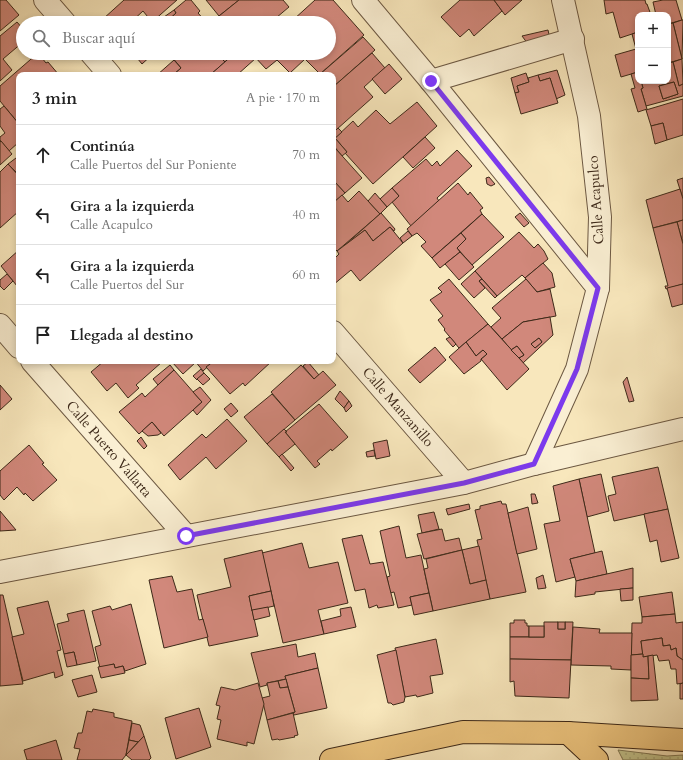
<!DOCTYPE html>
<html lang="es">
<head>
<meta charset="utf-8">
<style>
  body { margin:0; font-family:Cardo,serif; background:#f2f2f2; color:#222 }
  .controls { position:absolute; right:12px; top:12px; display:grid; overflow:hidden; border-radius:8px; box-shadow:0 2px 6px #0003 }
  .controls button { width:36px; height:36px; display:grid; place-items:center; padding:0; border:0; border-bottom:1px solid #e0e0e0; background:#fff; color:#222; font:20px sans-serif }
  .stop { position:absolute; width:12px; height:12px; margin:-9px; border:3px solid #7c3aed; border-radius:50%; background:#fff }
  .stop.end { background:#7c3aed; border-color:#fff; box-shadow:0 1px 4px #0008 }
  .list { margin:0; padding:0; list-style:none }
  h2 { display:flex; justify-content:space-between; align-items:center; height:52px; margin:0; padding:0 16px; font-size:17px }
  h2 small { font-size:13px; font-weight:400; color:#767676 }
  .list li { display:grid; grid-template-columns:26px 1fr auto; gap:12px; align-items:center; box-sizing:border-box; height:60px; padding:0 16px; border-top:1px solid #e0e0e0 }
  .list b { display:block; font-size:15px; white-space:nowrap }
  .list p { margin:0; font-size:13px; white-space:nowrap; color:#767676 }
  .list em { font-size:13px; font-style:normal; color:#767676 }
  .icon { flex:none; width:22px; height:22px; fill:none; stroke:currentColor; stroke-width:2; stroke-linecap:round; stroke-linejoin:round }
  .map { position:relative; flex:none; width:683px; height:760px; overflow:hidden }
  .search { position:absolute; background:#fff; box-shadow:0 2px 6px #0003; left:16px; top:16px; width:320px; height:44px; display:flex; align-items:center; gap:10px; box-sizing:border-box; padding:0 14px; border-radius:22px; color:#767676; font-size:15px }
  .panel { position:absolute; background:#fff; box-shadow:0 2px 6px #0003; left:16px; top:72px; width:320px; height:292px; border-radius:8px }
  .map>svg:first-child { display:block }
  .grass { fill:url(#grass-dots); stroke:#807653 }
  .building { fill:#d1887b; stroke:#3d2919; fill-rule:evenodd }
  .lines { fill:none; stroke-linecap:round; stroke-linejoin:round }
  .minor-casing { stroke:#6c5842; stroke-width:24 }
  .major-casing { stroke:#3d2919; stroke-width:24 }
  .minor { stroke:#faefd3; stroke-width:22 }
  .major { stroke:#ecc47e; stroke-width:22 }
  .route { stroke:#7c3aed; stroke-width:5 }
  .labels { text-anchor:middle; dominant-baseline:central; stroke-width:3; stroke-linejoin:round; paint-order:stroke }
  .street-label { font-size:14px; fill:#3d2919; stroke:#faefd3 }
</style>
</head>
<body>
<div class="map">
<svg width="683" height="760" viewBox="0 0 683 760">
  <defs>
    <pattern id="grass-dots" width="8" height="8" patternUnits="userSpaceOnUse"><rect width="8" height="8" fill="#c3c48d"/><path d="M2 2h.1M6 6h.1" fill="none" stroke="#a8a879" stroke-width="1.8" stroke-linecap="round"/></pattern>
  </defs>
  <rect width="100%" height="100%" fill="#f8e7bc"/>
  <filter id="stains"><feTurbulence type="fractalNoise" baseFrequency=".005" numOctaves="4"/><feColorMatrix values="0 0 0 0 .2 0 0 0 0 .09 0 0 0 0 .02 0 0 0 .5 -.17"/></filter>
  <radialGradient id="worn" r=".72"><stop offset=".6" stop-color="#630" stop-opacity="0"/><stop offset="1" stop-color="#630" stop-opacity=".3"/></radialGradient>
  <path class="grass" d="M 618,750 L 667,756 L 683,755 L 683,760 L 623,760 Z"/>
  <g class="building">
    <path d="M 0,0 L 6,0 L 19,15 L 0,31 Z"/>
    <path d="M 124,0 L 177,0 L 152,22 L 143,11 L 130,23 L 106,23 L 103,19 Z"/>
    <path d="M 186,0 L 191,0 L 200,11 L 198,13 L 207,23 L 157,23 L 164,17 L 167,21 L 176,13 L 174,10 Z"/>
    <path d="M 206,0 L 239,0 L 219,16 Z"/>
    <path d="M 239,0 L 283,0 L 289,7 L 270,23 L 225,23 L 219,16 Z"/>
    <path d="M 315,0 L 333,0 L 364,35 L 320,74 L 305,59 L 290,73 L 274,57 L 279,53 L 329,53 L 329,23 L 296,23 L 293,20 Z"/>
    <path d="M 460,0 L 494,0 L 502,11 L 474,36 L 469,29 L 460,37 L 441,17 Z"/>
    <path d="M 494,0 L 522,0 L 505,15 Z"/>
    <path d="M 604,0 L 645,0 L 646,4 L 647,4 L 651,15 L 638,15 L 638,32 L 620,38 L 613,12 L 606,14 Z"/>
    <path d="M 663,0 L 676,0 L 682,20 L 668,24 L 668,15 L 656,15 L 653,2 Z"/>
    <path d="M 174,10 L 176,13 L 167,21 L 164,17 Z"/>
    <path d="M 682,20 L 683,20 L 682,59 L 673,23 Z"/>
    <path d="M 17,22 L 23,29 L 23,42 L 3,59 L 12,70 L 0,81 L 0,36 Z"/>
    <path d="M 673,23 L 682,59 L 668,63 L 668,24 Z"/>
    <path d="M 548,30 L 550,39 L 528,44 L 522,36 Z"/>
    <path d="M 638,32 L 638,72 L 621,77 L 615,55 L 636,49 L 632,34 Z"/>
    <path d="M 363,37 L 375,50 L 333,87 L 333,75 L 319,75 Z"/>
    <path d="M 38,53 L 46,63 L 48,62 L 59,75 L 19,75 L 19,124 L 0,101 L 0,86 Z"/>
    <path d="M 133,53 L 154,53 L 142,64 Z"/>
    <path d="M 176,53 L 216,53 L 225,62 L 210,75 L 176,75 L 175,73 L 181,68 L 172,57 Z"/>
    <path d="M 216,53 L 235,53 L 225,62 Z"/>
    <path d="M 235,53 L 252,53 L 256,58 L 237,75 L 210,75 Z"/>
    <path d="M 256,53 L 279,53 L 274,57 L 277,60 L 266,69 L 254,56 Z"/>
    <path d="M 372,53 L 385,68 L 364,87 L 373,97 L 336,130 L 333,126 L 333,87 Z"/>
    <path d="M 682,59 L 683,84 L 679,86 L 673,62 Z"/>
    <path d="M 174,60 L 181,68 L 175,73 L 176,75 L 157,75 Z"/>
    <path d="M 673,62 L 679,86 L 683,84 L 683,96 L 646,106 L 641,89 L 643,88 L 641,81 L 668,81 L 668,63 ZM 674,82 L 678,94 L 663,99 L 659,86 Z"/>
    <path d="M 389,64 L 402,79 L 385,94 L 372,79 Z"/>
    <path d="M 557,70 L 565,95 L 556,99 L 550,78 L 540,81 L 538,75 Z"/>
    <path d="M 638,72 L 638,81 L 641,81 L 643,88 L 641,89 L 647,109 L 638,112 L 631,89 L 635,88 L 631,74 Z"/>
    <path d="M 526,73 L 529,82 L 517,86 L 519,92 L 515,93 L 511,78 Z"/>
    <path d="M 538,75 L 540,81 L 550,78 L 558,103 L 521,114 L 515,93 L 519,92 L 517,86 L 529,82 L 528,78 Z"/>
    <path d="M 674,82 L 678,94 L 663,99 L 659,86 Z"/>
    <path d="M 683,99 L 683,135 L 667,140 L 663,123 L 651,126 L 646,110 Z"/>
    <path d="M 417,102 L 437,126 L 373,184 L 345,153 L 347,152 L 335,138 L 353,121 L 358,127 L 376,110 L 390,124 Z"/>
    <path d="M 4,106 L 19,124 L 19,142 L 9,151 L 0,140 L 0,137 L 5,133 L 0,126 L 0,109 Z"/>
    <path d="M 663,123 L 667,140 L 655,144 L 651,126 Z"/>
    <path d="M 333,126 L 336,130 L 338,128 L 342,132 L 333,140 Z"/>
    <path d="M 425,137 L 435,148 L 413,168 L 403,157 Z"/>
    <path d="M 335,138 L 347,152 L 342,156 L 333,145 L 333,140 Z"/>
    <path d="M 1,141 L 12,154 L 0,165 L 0,142 Z"/>
    <path d="M 335,148 L 362,178 L 345,193 L 333,180 L 333,150 Z"/>
    <path d="M 457,150 L 472,166 L 437,198 L 439,201 L 411,226 L 392,202 L 399,196 L 392,188 L 426,159 L 432,166 L 437,161 L 440,166 Z"/>
    <path d="M 16,158 L 19,162 L 19,169 L 16,172 L 8,164 Z"/>
    <path d="M 8,164 L 19,176 L 19,211 L 0,228 L 0,172 Z"/>
    <path d="M 489,177 L 495,184 L 491,186 L 487,184 L 486,178 Z"/>
    <path d="M 683,178 L 683,199 L 677,180 Z"/>
    <path d="M 333,180 L 345,193 L 333,203 Z"/>
    <path d="M 458,183 L 468,195 L 470,192 L 483,208 L 480,210 L 482,214 L 432,258 L 421,246 L 426,242 L 417,233 L 412,236 L 407,229 Z"/>
    <path d="M 392,188 L 399,196 L 387,207 L 380,199 Z"/>
    <path d="M 680,189 L 683,199 L 683,220 L 653,228 L 646,200 Z"/>
    <path d="M 359,191 L 380,214 L 337,251 L 333,247 L 333,203 L 342,195 L 348,202 Z"/>
    <path d="M 375,193 L 387,207 L 380,214 L 368,201 Z"/>
    <path d="M 381,213 L 395,229 L 394,231 L 390,227 L 373,241 L 365,230 L 346,245 L 345,245 Z"/>
    <path d="M 520,213 L 529,223 L 524,227 L 515,217 Z"/>
    <path d="M 482,214 L 504,237 L 472,265 L 457,248 L 466,239 L 461,233 Z"/>
    <path d="M 683,220 L 683,244 L 677,222 Z"/>
    <path d="M 677,222 L 683,244 L 683,284 L 666,289 L 665,286 L 668,286 L 653,228 Z"/>
    <path d="M 390,227 L 403,243 L 360,281 L 351,270 L 333,285 L 333,260 L 339,254 L 337,251 L 365,230 L 373,241 Z"/>
    <path d="M 408,231 L 412,236 L 403,243 L 400,238 Z"/>
    <path d="M 519,232 L 534,248 L 538,244 L 544,251 L 548,259 L 525,278 L 522,275 L 497,296 L 475,271 Z"/>
    <path d="M 461,233 L 466,239 L 457,248 L 460,252 L 440,268 L 432,258 Z"/>
    <path d="M 19,250 L 19,284 L 17,286 L 1,266 Z"/>
    <path d="M 460,252 L 474,267 L 459,280 L 445,264 Z"/>
    <path d="M 543,263 L 552,273 L 555,287 L 537,292 L 525,278 Z"/>
    <path d="M 475,271 L 482,279 L 479,281 L 485,288 L 474,298 L 461,284 Z"/>
    <path d="M 7,274 L 13,281 L 4,290 L 0,286 L 0,280 Z"/>
    <path d="M 449,279 L 488,324 L 459,348 L 444,330 L 445,329 L 438,320 L 443,316 L 430,300 L 442,292 L 438,288 Z"/>
    <path d="M 482,279 L 497,296 L 495,298 L 479,281 Z"/>
    <path d="M 526,279 L 537,292 L 550,289 L 556,316 L 523,322 L 502,339 L 491,327 L 501,318 L 492,308 Z"/>
    <path d="M 683,284 L 683,304 L 672,307 L 667,288 Z"/>
    <path d="M 550,317 L 553,335 L 523,363 L 519,358 L 524,355 L 517,346 L 511,350 L 502,339 L 523,322 ZM 539,338 L 542,342 L 535,348 L 531,344 Z"/>
    <path d="M 488,324 L 529,369 L 507,390 L 481,359 L 487,354 L 483,350 L 476,356 L 466,342 Z"/>
    <path d="M 450,337 L 456,344 L 453,347 L 446,339 Z"/>
    <path d="M 539,338 L 542,342 L 535,348 L 531,344 Z"/>
    <path d="M 466,342 L 476,356 L 483,350 L 487,354 L 481,359 L 481,361 L 464,374 L 449,357 Z"/>
    <path d="M 517,346 L 524,355 L 519,358 L 511,350 Z"/>
    <path d="M 435,347 L 446,360 L 420,383 L 408,370 Z"/>
    <path d="M 104,361 L 162,361 L 162,362 L 136,385 L 139,388 L 128,398 L 116,383 L 107,391 L 91,372 Z"/>
    <path d="M 171,361 L 195,361 L 196,362 L 183,374 Z"/>
    <path d="M 195,361 L 214,361 L 203,371 Z"/>
    <path d="M 214,361 L 272,361 L 245,386 L 243,383 L 230,394 L 206,367 Z"/>
    <path d="M 308,362 L 319,375 L 314,379 L 303,366 Z"/>
    <path d="M 170,365 L 174,370 L 158,385 L 153,379 Z"/>
    <path d="M 301,365 L 314,379 L 323,371 L 336,385 L 295,420 L 271,392 Z"/>
    <path d="M 201,369 L 204,373 L 197,380 L 193,376 Z"/>
    <path d="M 174,370 L 202,402 L 164,436 L 152,422 L 139,434 L 119,412 L 142,393 L 145,397 Z"/>
    <path d="M 204,373 L 210,379 L 203,385 L 197,379 Z"/>
    <path d="M 627,377 L 634,401 L 629,402 L 623,382 Z"/>
    <path d="M 0,385 L 12,399 L 0,410 Z"/>
    <path d="M 200,387 L 211,400 L 197,415 L 193,410 L 202,402 L 193,392 Z"/>
    <path d="M 340,391 L 349,401 L 344,408 L 335,399 Z"/>
    <path d="M 272,394 L 295,420 L 267,444 L 244,417 Z"/>
    <path d="M 349,401 L 352,406 L 346,412 L 344,408 Z"/>
    <path d="M 231,403 L 238,411 L 231,417 L 224,409 Z"/>
    <path d="M 319,404 L 348,437 L 332,451 L 331,449 L 317,461 L 320,464 L 315,468 L 285,432 Z"/>
    <path d="M 227,419 L 247,441 L 216,469 L 206,457 L 180,480 L 168,465 L 202,434 L 206,438 Z"/>
    <path d="M 152,422 L 161,433 L 158,435 L 148,436 L 142,431 Z"/>
    <path d="M 284,429 L 287,432 L 285,432 L 295,444 L 279,457 L 267,444 Z"/>
    <path d="M 141,437 L 147,446 L 144,449 L 137,441 Z"/>
    <path d="M 387,440 L 390,456 L 376,459 L 373,443 Z"/>
    <path d="M 29,445 L 44,463 L 42,464 L 57,480 L 33,501 L 25,493 L 24,495 L 17,487 L 4,500 L 0,495 L 0,471 Z"/>
    <path d="M 374,450 L 375,456 L 367,457 L 366,452 Z"/>
    <path d="M 282,454 L 294,468 L 291,471 L 279,457 Z"/>
    <path d="M 658,467 L 668,509 L 614,521 L 608,496 L 616,494 L 612,477 Z"/>
    <path d="M 601,474 L 609,511 L 587,517 L 579,479 Z"/>
    <path d="M 579,479 L 595,553 L 570,559 L 575,577 L 556,582 L 544,524 L 560,521 L 553,486 Z"/>
    <path d="M 531,494 L 535,494 L 538,503 L 532,504 Z"/>
    <path d="M 501,501 L 502,504 L 506,504 L 526,592 L 490,599 L 477,540 L 482,539 L 475,510 L 480,509 L 480,506 Z"/>
    <path d="M 469,504 L 470,509 L 448,515 L 446,509 Z"/>
    <path d="M 528,507 L 537,549 L 517,554 L 508,513 Z"/>
    <path d="M 668,509 L 679,558 L 661,562 L 657,540 L 650,542 L 644,514 Z"/>
    <path d="M 0,511 L 16,530 L 0,531 Z"/>
    <path d="M 434,512 L 439,529 L 422,533 L 418,515 Z"/>
    <path d="M 399,526 L 406,558 L 421,555 L 429,593 L 410,597 L 412,605 L 398,608 L 394,592 L 390,593 L 387,577 L 390,576 L 380,531 Z"/>
    <path d="M 442,529 L 445,541 L 459,538 L 462,550 L 424,559 L 417,534 Z"/>
    <path d="M 362,535 L 370,564 L 383,562 L 394,605 L 378,608 L 377,605 L 369,608 L 365,589 L 355,591 L 342,539 Z"/>
    <path d="M 302,543 L 309,568 L 338,562 L 348,603 L 318,610 L 324,634 L 283,643 L 262,553 Z"/>
    <path d="M 479,546 L 486,580 L 470,584 L 462,550 Z"/>
    <path d="M 262,550 L 271,591 L 249,596 L 258,636 L 209,646 L 197,595 L 231,587 L 224,559 Z"/>
    <path d="M 462,550 L 470,584 L 486,580 L 490,599 L 433,611 L 424,569 L 428,568 L 426,559 Z"/>
    <path d="M 602,551 L 607,574 L 576,581 L 570,559 Z"/>
    <path d="M 633,568 L 633,588 L 595,592 L 595,594 L 575,597 L 576,581 Z"/>
    <path d="M 543,575 L 546,588 L 538,589 L 536,578 Z"/>
    <path d="M 172,576 L 177,592 L 192,589 L 199,620 L 203,619 L 208,637 L 164,648 L 149,580 Z"/>
    <path d="M 633,588 L 633,600 L 621,601 L 620,589 Z"/>
    <path d="M 271,591 L 274,606 L 252,611 L 249,596 Z"/>
    <path d="M 672,592 L 675,614 L 642,617 L 639,597 Z"/>
    <path d="M 429,593 L 433,611 L 414,615 L 410,597 Z"/>
    <path d="M 0,595 L 3,595 L 23,684 L 0,686 Z"/>
    <path d="M 48,601 L 61,650 L 57,651 L 63,675 L 55,678 L 54,672 L 23,681 L 12,637 L 24,634 L 17,608 Z"/>
    <path d="M 131,604 L 146,664 L 125,671 L 123,666 L 115,668 L 114,664 L 100,668 L 95,647 L 101,645 L 92,611 L 110,606 L 112,610 Z"/>
    <path d="M 268,607 L 270,616 L 254,620 L 252,610 Z"/>
    <path d="M 351,607 L 356,627 L 324,634 L 321,621 L 341,616 L 340,609 Z"/>
    <path d="M 84,610 L 96,661 L 77,665 L 74,652 L 64,654 L 57,624 L 69,621 L 67,614 Z"/>
    <path d="M 675,614 L 676,623 L 683,622 L 683,660 L 677,656 L 676,648 L 671,650 L 670,645 L 663,646 L 662,638 L 641,641 L 643,654 L 631,655 L 632,623 L 642,623 L 642,617 Z"/>
    <path d="M 514,620 L 525,620 L 525,623 L 527,623 L 527,626 L 529,626 L 529,637 L 510,637 L 510,623 L 514,623 Z"/>
    <path d="M 544,622 L 558,622 L 558,629 L 565,629 L 565,622 L 573,622 L 571,660 L 510,659 L 510,637 L 544,637 Z"/>
    <rect x="558" y="622" width="7" height="7"/>
    <rect x="529" y="626" width="15" height="11"/>
    <path d="M 573,627 L 600,629 L 599,633 L 632,633 L 631,670 L 611,669 L 611,666 L 571,665 Z"/>
    <path d="M 662,638 L 663,646 L 670,645 L 671,650 L 676,648 L 677,656 L 683,660 L 683,683 L 677,684 L 676,669 L 671,669 L 669,660 L 659,661 L 657,655 L 643,657 L 641,641 Z"/>
    <path d="M 436,639 L 443,674 L 430,676 L 433,693 L 417,697 L 416,695 L 405,697 L 395,648 Z"/>
    <path d="M 296,644 L 298,657 L 315,653 L 318,668 L 285,676 L 286,679 L 267,683 L 267,685 L 260,687 L 251,653 Z"/>
    <path d="M 396,650 L 405,697 L 404,702 L 393,705 L 391,703 L 388,703 L 377,655 Z"/>
    <path d="M 74,652 L 77,665 L 67,667 L 64,654 Z"/>
    <path d="M 643,654 L 643,657 L 648,656 L 649,679 L 631,678 L 631,655 Z"/>
    <path d="M 653,655 L 658,700 L 631,701 L 631,678 L 649,679 L 648,656 Z"/>
    <path d="M 510,659 L 571,660 L 569,698 L 515,696 L 514,681 L 510,682 Z"/>
    <path d="M 114,664 L 115,668 L 123,666 L 125,673 L 101,678 L 98,667 Z"/>
    <path d="M 318,668 L 327,708 L 294,715 L 293,713 L 295,712 L 285,676 Z"/>
    <path d="M 92,675 L 97,692 L 78,697 L 72,680 Z"/>
    <path d="M 286,679 L 288,687 L 280,688 L 278,681 Z"/>
    <path d="M 278,681 L 280,688 L 288,687 L 295,712 L 267,720 L 262,698 L 270,696 L 267,683 Z"/>
    <path d="M 258,683 L 264,704 L 254,744 L 247,742 L 247,746 L 217,739 L 221,720 L 217,719 L 220,706 L 216,705 L 221,687 L 235,690 Z"/>
    <path d="M 683,683 L 683,699 L 680,699 L 680,684 Z"/>
    <path d="M 199,708 L 211,747 L 176,759 L 165,718 Z"/>
    <path d="M 93,709 L 114,713 L 114,717 L 132,721 L 126,755 L 122,760 L 77,760 L 80,749 L 74,748 L 78,733 L 82,733 L 87,711 L 92,712 Z"/>
    <path d="M 293,713 L 298,735 L 294,736 L 295,737 L 279,740 L 278,739 L 272,740 L 267,720 Z"/>
    <path d="M 132,723 L 140,725 L 144,736 L 138,742 L 129,740 Z"/>
    <path d="M 144,736 L 151,758 L 149,760 L 132,760 L 126,755 Z"/>
    <path d="M 56,740 L 62,760 L 27,760 L 24,750 Z"/>
    <path d="M 129,740 L 138,742 L 126,755 Z"/>
  </g>
  <g class="lines">
    <defs>
      <g id="minor">
        <path d="M 45,0 L 65,23"/>
        <path d="M 363,0 L 431,81 L 598,288"/>
        <path d="M 91,53 L 110,75"/>
        <path d="M 431,81 L 573,39"/>
        <path d="M 0,325 L 19,347"/>
        <path d="M 333,332 L 464,483"/>
        <path d="M 32,361 L 186,536"/>
        <path d="M 534,464 L 577,369 L 598,288 L 600,217 L 589,116 L 563,0"/>
        <path d="M 0,572 L 464,483 L 534,464 L 683,429"/>
      </g>
      <g id="major">
        <path d="M 568,733 L 597,760"/>
        <path d="M 331,760 L 463,732 L 568,733 L 683,740"/>
      </g>
    </defs>
    <use href="#minor" class="minor-casing"/>
    <use href="#major" class="major-casing"/>
    <use href="#minor" class="minor"/>
    <use href="#major" class="major"/>
  </g>
  <g class="lines">
    <path class="route" d="M 186,536 L 464,483 L 534,464 L 577,369 L 598,288 L 431,81"/>
  </g>
  <g class="labels">
    <g class="street-label">
      <text transform="translate(596 200) rotate(-94)">Calle Acapulco</text>
      <text transform="translate(398 407) rotate(49)">Calle Manzanillo</text>
      <text transform="translate(109 449) rotate(49)">Calle Puerto Vallarta</text>
    </g>
  </g>
  <rect width="100%" height="100%" filter="url(#stains)"/>
  <rect width="100%" height="100%" fill="url(#worn)"/>
</svg>
<div class="controls">
<button>+</button>
<button>−</button>
</div>
<div class="stop" style="left:186px;top:536px"></div>
<div class="stop end" style="left:431px;top:81px"></div>
<div class="search"><svg class="icon" aria-label="search" viewBox="0 0 24 24"><circle cx="10" cy="10" r="6"/><path d="M15 15l6 6"/></svg>Buscar aquí</div>
<section class="panel">
<h2>3 min<small>A pie · 170 m</small></h2>
<ul class="list">
<li><svg class="icon" aria-label="ahead" viewBox="0 0 24 24"><path d="M12 20V5M6 11l6-6 6 6"/></svg><div><b>Continúa</b><p>Calle Puertos del Sur Poniente</p></div><em>70 m</em></li>
<li><svg class="icon" aria-label="left" viewBox="0 0 24 24"><path d="M17 20v-9H6M10 6l-5 5 5 5"/></svg><div><b>Gira a la izquierda</b><p>Calle Acapulco</p></div><em>40 m</em></li>
<li><svg class="icon" aria-label="left" viewBox="0 0 24 24"><path d="M17 20v-9H6M10 6l-5 5 5 5"/></svg><div><b>Gira a la izquierda</b><p>Calle Puertos del Sur</p></div><em>60 m</em></li>
<li><svg class="icon" aria-label="arrive" viewBox="0 0 24 24"><path d="M6 21V4h12l-3 4 3 4H6"/></svg><div><b>Llegada al destino</b></div></li>
</ul>
</section>
</div>
</body>
</html>
